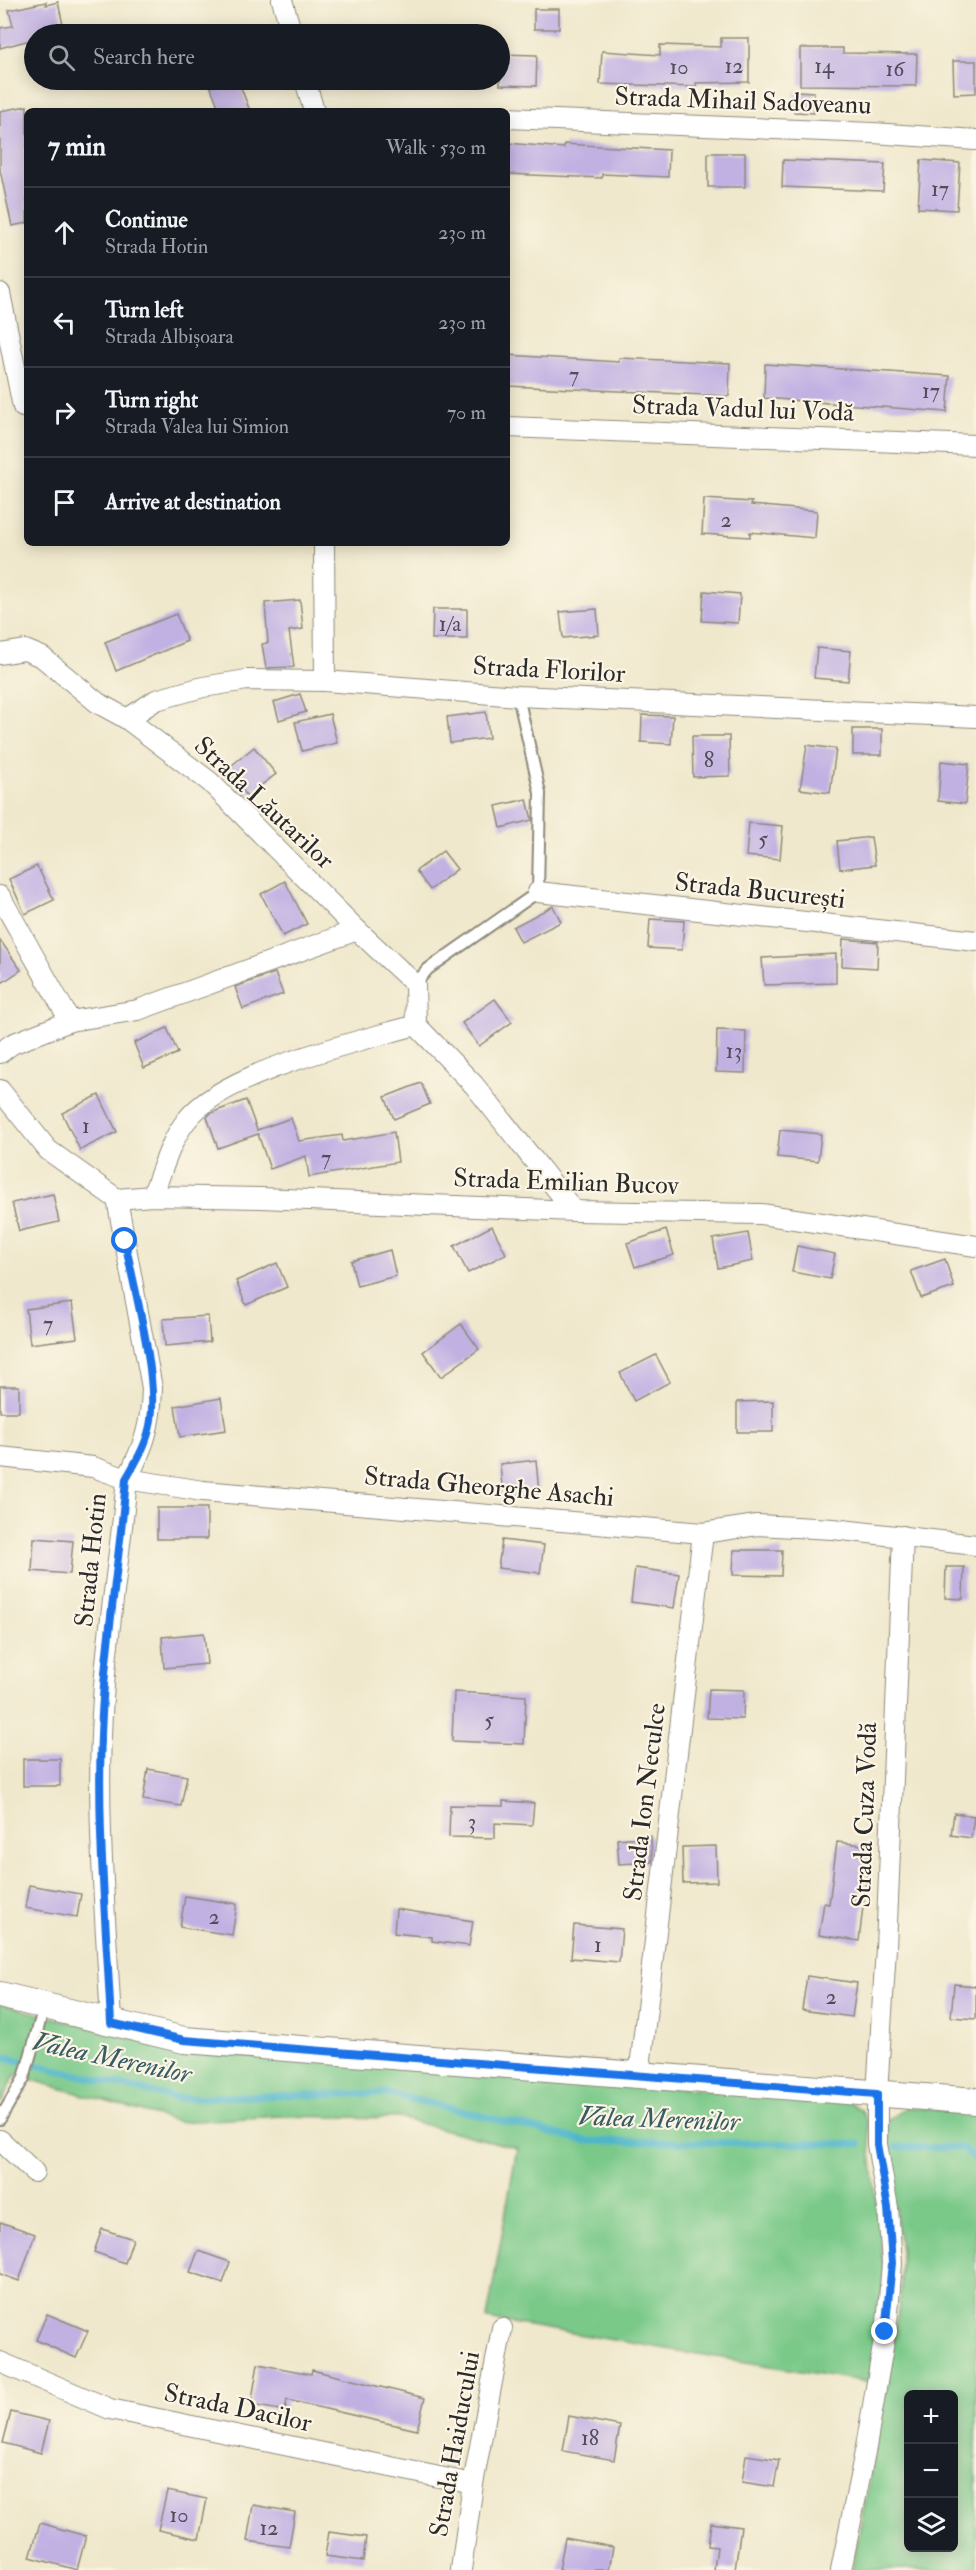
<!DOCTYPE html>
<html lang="en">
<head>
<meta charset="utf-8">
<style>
  body { margin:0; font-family:"IM FELL Double Pica",serif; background:#20242c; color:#f1f3f6 }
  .controls { position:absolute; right:18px; bottom:18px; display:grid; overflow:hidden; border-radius:9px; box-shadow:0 3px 15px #0003 }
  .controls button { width:54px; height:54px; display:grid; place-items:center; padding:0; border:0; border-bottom:2px solid #363941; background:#171b24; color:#f1f3f6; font:30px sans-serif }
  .stop { position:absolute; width:18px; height:18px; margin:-14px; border:4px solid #1a73e8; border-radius:50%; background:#fff }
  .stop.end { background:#1a73e8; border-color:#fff; box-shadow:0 2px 6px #0008 }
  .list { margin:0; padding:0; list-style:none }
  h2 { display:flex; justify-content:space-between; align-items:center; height:78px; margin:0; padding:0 24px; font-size:26px }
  h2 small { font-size:20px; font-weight:400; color:#9ea1a6 }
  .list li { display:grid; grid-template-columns:39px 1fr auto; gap:18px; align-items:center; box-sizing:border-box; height:90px; padding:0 24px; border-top:2px solid #363941 }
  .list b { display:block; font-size:22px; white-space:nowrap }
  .list p { margin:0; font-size:20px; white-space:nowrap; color:#9ea1a6 }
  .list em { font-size:20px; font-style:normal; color:#9ea1a6 }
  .icon { flex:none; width:33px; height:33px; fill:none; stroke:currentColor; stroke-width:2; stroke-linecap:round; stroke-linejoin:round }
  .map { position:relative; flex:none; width:976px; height:2570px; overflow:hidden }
  .search { position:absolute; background:#171b24; box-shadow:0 3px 15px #0003; left:24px; top:24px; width:486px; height:66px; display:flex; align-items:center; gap:15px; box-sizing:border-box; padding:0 21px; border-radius:33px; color:#9ea1a6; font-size:22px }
  .panel { position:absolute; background:#171b24; box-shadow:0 3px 15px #0003; left:24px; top:108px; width:486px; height:438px; border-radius:9px }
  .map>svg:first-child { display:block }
  .green { fill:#7ac989; stroke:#527a5a; stroke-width:1.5; fill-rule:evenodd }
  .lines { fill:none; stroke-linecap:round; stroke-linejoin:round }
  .stream { stroke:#4db6ca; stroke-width:7 }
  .building { fill:#c1b1e3 }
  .service-casing { stroke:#8d8a7c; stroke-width:14 }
  .minor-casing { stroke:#8d8a7c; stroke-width:22 }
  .tertiary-casing { stroke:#8d8a7c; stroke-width:28 }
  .service { stroke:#fff; stroke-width:10 }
  .minor { stroke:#fff; stroke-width:20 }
  .tertiary { stroke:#fff; stroke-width:26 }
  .route { stroke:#1a73e8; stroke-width:8 }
  .labels { text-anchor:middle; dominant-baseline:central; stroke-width:4.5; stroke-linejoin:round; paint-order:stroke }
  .number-label { font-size:22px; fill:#504c59 }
  .street-label { font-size:26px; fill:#2b2b2b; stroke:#fcf5e5 }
  .water-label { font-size:27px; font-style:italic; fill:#375c63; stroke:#fcf5e5 }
</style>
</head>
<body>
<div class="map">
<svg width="976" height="2570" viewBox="0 0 976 2570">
  <rect width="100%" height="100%" fill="#fcf5e5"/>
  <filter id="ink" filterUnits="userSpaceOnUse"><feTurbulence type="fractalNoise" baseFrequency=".0167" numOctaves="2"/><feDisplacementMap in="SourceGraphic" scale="12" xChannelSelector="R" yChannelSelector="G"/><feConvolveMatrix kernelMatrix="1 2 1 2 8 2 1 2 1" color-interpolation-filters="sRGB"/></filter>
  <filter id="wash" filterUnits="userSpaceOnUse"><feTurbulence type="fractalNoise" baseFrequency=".008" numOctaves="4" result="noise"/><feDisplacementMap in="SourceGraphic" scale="24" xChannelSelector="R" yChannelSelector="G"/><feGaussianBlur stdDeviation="1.35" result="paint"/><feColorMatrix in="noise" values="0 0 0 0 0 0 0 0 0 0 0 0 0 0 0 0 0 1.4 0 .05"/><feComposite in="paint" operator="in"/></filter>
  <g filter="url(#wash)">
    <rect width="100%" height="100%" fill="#efe8cc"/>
    <g class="green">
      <path d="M 0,2004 L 159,2045 L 850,2102 L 862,2111 L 868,2124 L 883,2268 L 882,2314 L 867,2382 L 487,2319 L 517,2148 L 399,2118 L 280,2116 L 178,2122 L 15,2075 L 0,2106 Z"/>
      <path d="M 906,2107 L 976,2113 L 976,2570 L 852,2570 L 890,2370 L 901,2289 L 901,2251 L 888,2159 L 888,2120 ZM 908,2394 L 954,2394 L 954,2548 L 908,2548 Z"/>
    </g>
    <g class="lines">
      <g class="stream">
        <path d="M 0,2056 L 175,2098 L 388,2093 L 585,2141 L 859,2144"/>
        <path d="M 897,2147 L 963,2148 L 976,2160"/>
      </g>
    </g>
    <g id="blocks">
      <g class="building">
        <path d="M 46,2 L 46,5 L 58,2 L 65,34 L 34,34 L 34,39 L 0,48 L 0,28 L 13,26 L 9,10 Z"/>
        <rect x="534" y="9" width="25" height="20"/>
        <path d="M 721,38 L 749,38 L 749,82 L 696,83 L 696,87 L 600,84 L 602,51 L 660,55 L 660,45 L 721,47 Z"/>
        <path d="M 800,48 L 843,48 L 843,53 L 917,54 L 916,86 L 800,85 Z"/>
        <path d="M 500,54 L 537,55 L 536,86 L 500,85 Z"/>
        <path d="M 953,61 L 976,61 L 976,93 L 954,94 Z"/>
        <path d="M 208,80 L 238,80 L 250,111 L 220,111 Z"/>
        <path d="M 795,91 L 814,92 L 814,113 L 794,112 Z"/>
        <path d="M 27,106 L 27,223 L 12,226 L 0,170 L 0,111 Z"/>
        <path d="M 507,143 L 564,148 L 564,144 L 669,150 L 668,177 L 602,174 L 602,178 L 507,174 Z"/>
        <rect x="708" y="153" width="37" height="34"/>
        <path d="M 783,160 L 885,164 L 883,191 L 782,187 Z"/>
        <path d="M 921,160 L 960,163 L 957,210 L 918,208 Z"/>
        <path d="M 507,355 L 619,362 L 619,358 L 730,363 L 729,396 L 507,386 Z"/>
        <path d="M 765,364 L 950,376 L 947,412 L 764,398 Z"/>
        <path d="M 704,499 L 752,502 L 751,505 L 817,511 L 815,538 L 750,532 L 750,537 L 702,534 Z"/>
        <path d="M 704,591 L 740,594 L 738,623 L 702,621 Z"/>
        <path d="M 300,600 L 303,629 L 289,631 L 294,667 L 266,668 L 262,644 L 268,643 L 265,603 Z"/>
        <path d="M 433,609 L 467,609 L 467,639 L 432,639 Z"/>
        <path d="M 597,609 L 599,635 L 563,638 L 560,612 Z"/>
        <path d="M 176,614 L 187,641 L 116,671 L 105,642 Z"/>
        <path d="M 817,648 L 851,651 L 848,681 L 814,678 Z"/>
        <path d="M 300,694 L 306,712 L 279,720 L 274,702 Z"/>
        <path d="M 486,712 L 489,738 L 450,743 L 447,717 Z"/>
        <path d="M 330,714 L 337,743 L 302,751 L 295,722 Z"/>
        <path d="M 642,715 L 673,716 L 671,744 L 641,742 Z"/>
        <rect x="853" y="729" width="29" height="26"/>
        <path d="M 692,736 L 729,736 L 730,776 L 693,777 Z"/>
        <path d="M 807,745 L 836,749 L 830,793 L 800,789 Z"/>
        <path d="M 254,747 L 276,774 L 247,796 L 226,770 Z"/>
        <path d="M 941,761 L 969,764 L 965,804 L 938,801 Z"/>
        <path d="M 527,799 L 532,820 L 501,828 L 496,806 Z"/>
        <path d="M 749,823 L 783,826 L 780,859 L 746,856 Z"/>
        <path d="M 871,837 L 875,865 L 840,869 L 837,841 Z"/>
        <path d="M 443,851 L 457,869 L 430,890 L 416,871 Z"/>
        <path d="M 37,866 L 54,900 L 25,914 L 9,879 Z"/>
        <path d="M 285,881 L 307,924 L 283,936 L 261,894 Z"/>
        <path d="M 553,906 L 561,922 L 521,942 L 513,927 Z"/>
        <path d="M 650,919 L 684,921 L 682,950 L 648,948 Z"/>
        <path d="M 843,939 L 878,942 L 877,968 L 842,966 Z"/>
        <path d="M 0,940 L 21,970 L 0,984 Z"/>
        <path d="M 836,954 L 836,983 L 764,985 L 762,958 Z"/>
        <path d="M 275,973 L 283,994 L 243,1009 L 235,987 Z"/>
        <path d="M 495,999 L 512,1022 L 479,1046 L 462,1023 Z"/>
        <path d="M 167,1028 L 178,1053 L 144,1068 L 134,1043 Z"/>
        <path d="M 717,1030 L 746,1031 L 745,1073 L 716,1072 Z"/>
        <path d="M 421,1083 L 430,1104 L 394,1119 L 385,1097 Z"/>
        <path d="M 99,1095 L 117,1132 L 80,1150 L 62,1113 Z"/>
        <path d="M 246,1100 L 257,1130 L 291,1118 L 299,1141 L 342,1135 L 343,1141 L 394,1132 L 398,1162 L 309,1177 L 306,1156 L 270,1169 L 258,1134 L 218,1148 L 207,1117 L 211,1113 Z"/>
        <path d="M 780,1130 L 821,1134 L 818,1161 L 777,1157 Z"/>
        <path d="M 53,1194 L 59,1222 L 19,1231 L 12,1203 Z"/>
        <path d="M 492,1226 L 506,1254 L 468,1273 L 454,1246 Z"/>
        <path d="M 666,1230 L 674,1255 L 635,1267 L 627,1243 Z"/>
        <path d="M 748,1233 L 753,1261 L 718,1268 L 713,1239 Z"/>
        <path d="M 797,1246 L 835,1254 L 830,1279 L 792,1272 Z"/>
        <path d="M 390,1250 L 396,1276 L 357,1286 L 351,1261 Z"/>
        <path d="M 945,1259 L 954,1287 L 921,1298 L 911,1271 Z"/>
        <path d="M 277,1263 L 287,1287 L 246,1305 L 236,1281 Z"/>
        <path d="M 72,1303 L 77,1338 L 30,1344 L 26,1309 Z"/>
        <path d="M 208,1316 L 210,1342 L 165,1346 L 163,1319 Z"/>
        <path d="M 461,1324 L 479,1349 L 441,1377 L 423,1352 Z"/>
        <path d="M 656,1355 L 670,1382 L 634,1401 L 620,1373 Z"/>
        <rect x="0" y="1386" width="19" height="26"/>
        <path d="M 221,1398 L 226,1430 L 180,1437 L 175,1406 Z"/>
        <path d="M 773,1401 L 773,1432 L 737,1432 L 737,1402 Z"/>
        <path d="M 536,1460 L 539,1493 L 503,1497 L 500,1464 Z"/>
        <rect x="157" y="1508" width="50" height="31"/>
        <path d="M 34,1538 L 73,1541 L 70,1574 L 32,1571 Z"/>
        <path d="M 502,1540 L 544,1545 L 540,1573 L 498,1568 Z"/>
        <path d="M 734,1550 L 782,1550 L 781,1576 L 733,1575 Z"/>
        <path d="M 946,1567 L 964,1567 L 963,1599 L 945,1598 Z"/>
        <path d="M 635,1568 L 679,1574 L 674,1608 L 631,1602 Z"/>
        <path d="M 204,1633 L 207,1664 L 164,1668 L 162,1637 Z"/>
        <path d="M 709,1689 L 744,1690 L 743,1719 L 707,1718 Z"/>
        <path d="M 454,1692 L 526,1696 L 524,1744 L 452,1741 Z"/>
        <rect x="23" y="1759" width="37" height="27"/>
        <path d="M 148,1769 L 187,1776 L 181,1806 L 143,1800 Z"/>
        <path d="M 503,1801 L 534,1803 L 532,1825 L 495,1823 L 495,1838 L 449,1837 L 450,1805 L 503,1806 Z"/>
        <path d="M 954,1813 L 974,1816 L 971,1838 L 951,1835 Z"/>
        <path d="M 651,1836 L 652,1862 L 619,1864 L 617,1839 Z"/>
        <path d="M 837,1842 L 870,1846 L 859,1941 L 819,1935 L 824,1903 L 829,1904 Z"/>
        <path d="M 716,1846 L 717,1882 L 683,1883 L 682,1847 Z"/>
        <path d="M 29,1885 L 81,1894 L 77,1917 L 25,1908 Z"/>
        <path d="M 185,1896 L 237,1904 L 232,1935 L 180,1927 Z"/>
        <path d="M 396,1909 L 473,1921 L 469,1946 L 432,1941 L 432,1937 L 394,1933 Z"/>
        <path d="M 574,1925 L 622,1929 L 619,1962 L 571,1958 Z"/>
        <path d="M 807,1976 L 857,1983 L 852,2017 L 802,2010 Z"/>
        <path d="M 954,1984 L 976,1986 L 976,2019 L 951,2017 Z"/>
        <path d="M 0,2222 L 35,2234 L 19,2281 L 0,2274 Z"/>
        <path d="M 102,2229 L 133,2239 L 125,2263 L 94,2252 Z"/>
        <path d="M 198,2251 L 230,2262 L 223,2283 L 190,2272 Z"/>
        <path d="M 47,2314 L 88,2331 L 76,2358 L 36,2340 Z"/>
        <path d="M 258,2364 L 311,2374 L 312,2370 L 425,2398 L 417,2430 L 287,2400 L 285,2411 L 251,2405 Z"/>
        <path d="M 11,2412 L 49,2421 L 41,2453 L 3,2443 Z"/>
        <path d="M 569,2416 L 620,2426 L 614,2460 L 563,2451 Z"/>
        <path d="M 746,2455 L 779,2460 L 774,2487 L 742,2482 Z"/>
        <path d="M 167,2491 L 207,2499 L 199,2539 L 158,2530 Z"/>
        <path d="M 253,2505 L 295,2512 L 289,2547 L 247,2541 Z"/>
        <path d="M 40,2523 L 86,2536 L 77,2570 L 30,2557 Z"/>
        <path d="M 711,2523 L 741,2527 L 735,2570 L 714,2570 L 717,2547 L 708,2546 Z"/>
        <path d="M 329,2532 L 366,2537 L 363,2561 L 325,2556 Z"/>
        <path d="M 565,2538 L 613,2547 L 609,2570 L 559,2570 Z"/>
      </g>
    </g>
  </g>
  <g filter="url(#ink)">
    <use href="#blocks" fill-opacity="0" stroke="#8d8a7c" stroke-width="1.5"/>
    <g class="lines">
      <defs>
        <g id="service">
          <path d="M 415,984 L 428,969 L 538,892 L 540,793 L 518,696"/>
          <path d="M 0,2119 L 24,2078 L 44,2007"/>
        </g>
        <g id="minor">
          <path d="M 282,0 L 292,34"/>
          <path d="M 305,80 L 314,111"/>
          <path d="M 507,118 L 873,133 L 976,140"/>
          <path d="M 0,293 L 23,407"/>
          <path d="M 507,427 L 976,445"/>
          <path d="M 324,543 L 325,681"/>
          <path d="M 0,654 L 25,650 L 42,657 L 98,703 L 127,719 L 210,782 L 357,930 L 415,984 L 416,1025 L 474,1085 L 574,1211"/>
          <path d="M 127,719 L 156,700 L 203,687 L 247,680 L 325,681 L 518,696 L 976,717"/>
          <path d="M 538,892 L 976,941"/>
          <path d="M 0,896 L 70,1021"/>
          <path d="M 0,1053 L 12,1044 L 70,1021 L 138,1010 L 357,930"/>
          <path d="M 0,1090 L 48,1150 L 117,1199 L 152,1388 C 151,1426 144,1446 127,1479 C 120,1558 106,1636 102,1714 C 96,1817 106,1920 111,2023"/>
          <path d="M 152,1196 C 162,1172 170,1141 186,1121 C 222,1072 357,1042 416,1025"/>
          <path d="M 117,1199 L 152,1196 L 261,1198 L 574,1211 L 761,1214 L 976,1246"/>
          <path d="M 0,1457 L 93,1467 L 127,1479 L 203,1491 L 703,1533 L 757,1525 L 833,1529 L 976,1545"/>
          <path d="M 639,2076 L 703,1533"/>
          <path d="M 0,2140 L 34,2172"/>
          <path d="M 0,2362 L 110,2409 L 473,2484"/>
          <path d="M 461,2570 L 473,2484 L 502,2328"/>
          <path d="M 841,2570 L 866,2447 L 887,2323 L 892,2263 L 888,2208 L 877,2144 L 877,2094 L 886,1948 L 903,1536"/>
        </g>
        <path id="tertiary" d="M 0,1995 L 184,2040 L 976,2101"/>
      </defs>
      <use href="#service" class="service-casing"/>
      <use href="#minor" class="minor-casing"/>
      <use href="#tertiary" class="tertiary-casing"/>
      <use href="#service" class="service"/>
      <use href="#minor" class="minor"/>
      <use href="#tertiary" class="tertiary"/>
    </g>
  </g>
  <g class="lines" filter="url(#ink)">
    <path class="route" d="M 125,1241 C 134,1289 158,1374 151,1420 C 148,1442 137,1460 126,1479 C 120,1558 106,1636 102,1714 C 96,1817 106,1920 111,2023 L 184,2040 L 877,2094 L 877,2144 L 888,2208 L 892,2263 L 885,2332"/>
  </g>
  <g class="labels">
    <g class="number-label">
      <text x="734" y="66">12</text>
      <text x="824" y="66">14</text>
      <text x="679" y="67">10</text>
      <text x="895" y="69">16</text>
      <text x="940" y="189">17</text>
      <text x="574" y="375">7</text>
      <text x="931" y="391">17</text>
      <text x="726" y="520">2</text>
      <text x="450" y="624">1/a</text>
      <text x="709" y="760">8</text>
      <text x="763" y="839">5</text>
      <text x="734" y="1051">13</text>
      <text x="86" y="1126">1</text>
      <text x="326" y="1158">7</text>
      <text x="48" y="1324">7</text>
      <text x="489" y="1720">5</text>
      <text x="472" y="1822">3</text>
      <text x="214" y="1917">2</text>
      <text x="598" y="1945">1</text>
      <text x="831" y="1997">2</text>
      <text x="590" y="2438">18</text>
      <text x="179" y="2515">10</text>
      <text x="269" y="2528">12</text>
    </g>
    <g class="street-label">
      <text transform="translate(743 101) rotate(2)">Strada Mihail Sadoveanu</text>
      <text transform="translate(743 409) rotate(2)">Strada Vadul lui Vodă</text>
      <text transform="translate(549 670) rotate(3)">Strada Florilor</text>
      <text transform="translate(264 803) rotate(43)">Strada Lăutarilor</text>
      <text transform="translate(760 891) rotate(6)">Strada București</text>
      <text transform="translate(566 1182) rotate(2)">Strada Emilian Bucov</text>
      <text transform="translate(489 1487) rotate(5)">Strada Gheorghe Asachi</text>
      <text transform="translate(91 1560) rotate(-84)">Strada Hotin</text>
      <text transform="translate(645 1802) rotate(-83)">Strada Ion Neculce</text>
      <text transform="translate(865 1815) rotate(-88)">Strada Cuza Vodă</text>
      <text transform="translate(238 2408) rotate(12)">Strada Dacilor</text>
      <text transform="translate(455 2444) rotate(-80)">Strada Haiducului</text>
    </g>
    <g class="water-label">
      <text transform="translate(112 2058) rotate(12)">Valea Merenilor</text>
      <text transform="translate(659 2119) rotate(2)">Valea Merenilor</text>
    </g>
  </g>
</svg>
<div class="controls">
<button>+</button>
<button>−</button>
<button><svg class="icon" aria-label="layers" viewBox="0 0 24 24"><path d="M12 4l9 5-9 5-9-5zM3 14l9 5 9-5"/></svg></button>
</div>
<div class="stop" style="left:125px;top:1241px"></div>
<div class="stop end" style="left:885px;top:2332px"></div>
<div class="search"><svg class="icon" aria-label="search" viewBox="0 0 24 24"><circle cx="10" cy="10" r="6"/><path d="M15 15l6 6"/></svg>Search here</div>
<section class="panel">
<h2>7 min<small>Walk · 530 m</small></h2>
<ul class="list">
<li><svg class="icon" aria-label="ahead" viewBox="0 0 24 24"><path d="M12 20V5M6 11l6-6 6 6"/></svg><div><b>Continue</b><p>Strada Hotin</p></div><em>230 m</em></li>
<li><svg class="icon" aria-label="left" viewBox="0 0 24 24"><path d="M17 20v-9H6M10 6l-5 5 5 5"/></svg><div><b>Turn left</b><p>Strada Albișoara</p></div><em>230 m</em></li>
<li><svg class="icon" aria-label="right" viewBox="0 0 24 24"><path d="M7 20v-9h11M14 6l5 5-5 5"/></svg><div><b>Turn right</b><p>Strada Valea lui Simion</p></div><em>70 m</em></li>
<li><svg class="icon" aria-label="arrive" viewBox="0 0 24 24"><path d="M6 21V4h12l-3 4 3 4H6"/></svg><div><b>Arrive at destination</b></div></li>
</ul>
</section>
</div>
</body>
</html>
